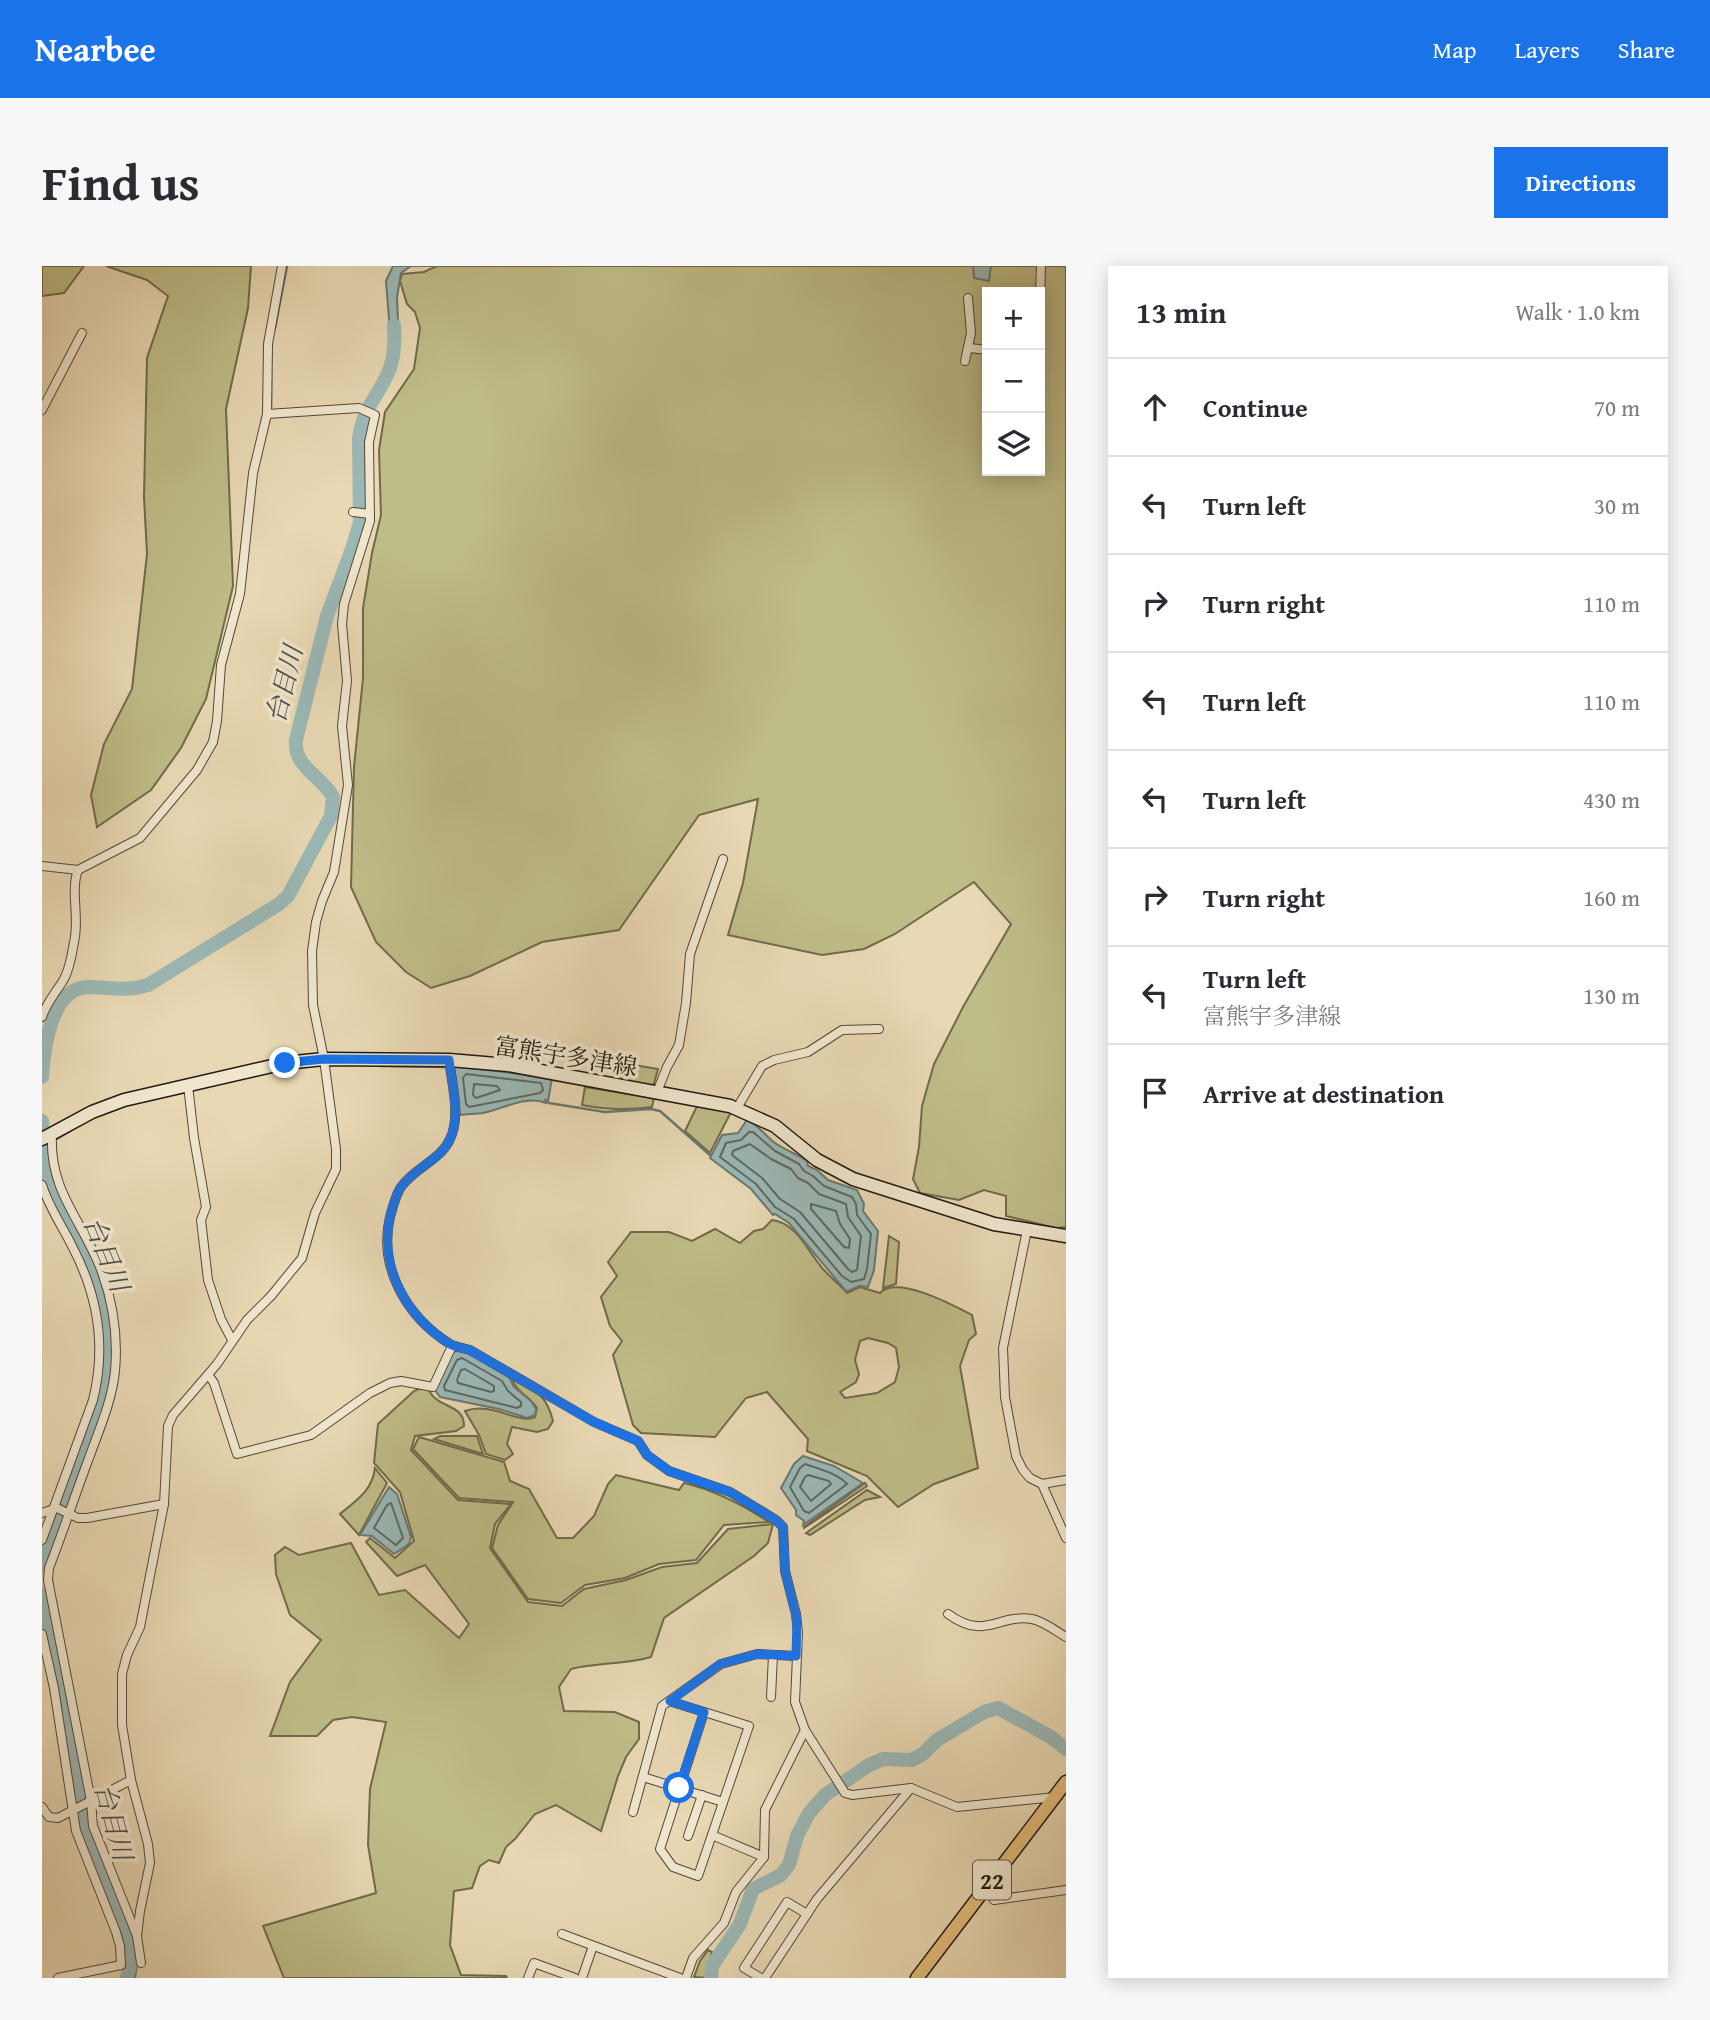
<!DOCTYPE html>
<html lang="en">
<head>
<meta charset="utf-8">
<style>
  body { margin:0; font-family:"Gentium Book Plus","Noto Serif JP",serif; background:#f7f7f7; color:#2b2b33 }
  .controls { position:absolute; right:21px; top:21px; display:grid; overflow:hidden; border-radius:0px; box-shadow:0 4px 18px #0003 }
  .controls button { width:63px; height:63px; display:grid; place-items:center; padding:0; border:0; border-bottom:2px solid #e1e1e2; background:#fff; color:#2b2b33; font:35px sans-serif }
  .stop { position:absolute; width:21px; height:21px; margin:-16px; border:5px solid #1a73e8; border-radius:50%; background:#fff }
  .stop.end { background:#1a73e8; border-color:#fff; box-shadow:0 2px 7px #0008 }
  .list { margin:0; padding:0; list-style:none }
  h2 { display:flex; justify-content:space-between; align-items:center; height:91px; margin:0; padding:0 28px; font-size:30px }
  h2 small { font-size:23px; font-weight:400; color:#7c7c81 }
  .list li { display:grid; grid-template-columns:46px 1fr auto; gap:21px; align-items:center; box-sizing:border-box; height:98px; padding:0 28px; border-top:2px solid #e1e1e2 }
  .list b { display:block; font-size:26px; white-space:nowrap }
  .list p { margin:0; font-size:23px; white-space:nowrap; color:#7c7c81 }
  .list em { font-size:23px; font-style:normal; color:#7c7c81 }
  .icon { flex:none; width:38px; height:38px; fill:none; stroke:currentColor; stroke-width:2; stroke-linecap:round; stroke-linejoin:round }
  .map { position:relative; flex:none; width:1024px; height:1712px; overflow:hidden; border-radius:0px }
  header { display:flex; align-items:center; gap:42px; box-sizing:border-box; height:98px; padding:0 35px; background:#1a73e8; color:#fff }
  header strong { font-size:33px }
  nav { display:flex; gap:38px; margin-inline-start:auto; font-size:24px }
  .intro { display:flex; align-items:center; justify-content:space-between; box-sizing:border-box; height:168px; padding:0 42px }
  h1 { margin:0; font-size:49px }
  .button { padding:18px 32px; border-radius:0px; background:#1a73e8; color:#fff; font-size:24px; font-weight:700 }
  main { display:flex; gap:42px; padding:0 42px }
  aside { flex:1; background:#fff; border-radius:0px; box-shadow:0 4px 18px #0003 }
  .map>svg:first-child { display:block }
  .green { fill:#bebc87; stroke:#706a4b; stroke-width:2; fill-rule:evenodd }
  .water { fill:#9bb8b6; stroke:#6a7873; stroke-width:2 }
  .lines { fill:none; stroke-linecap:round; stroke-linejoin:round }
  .shore { stroke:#5e6862; stroke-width:2 }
  .stream { stroke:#6a7873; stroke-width:2.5 }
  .river { stroke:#9bb8b6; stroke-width:14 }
  .minor-casing { stroke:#534738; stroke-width:10 }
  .secondary-casing { stroke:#21170f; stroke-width:15 }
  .primary-casing { stroke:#21170f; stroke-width:15 }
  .minor { stroke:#f0e6ce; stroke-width:8 }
  .secondary { stroke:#f0e6ce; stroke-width:12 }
  .primary { stroke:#e4bc7a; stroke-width:12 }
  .route { stroke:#1a73e8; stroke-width:9 }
  .labels { text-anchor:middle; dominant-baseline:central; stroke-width:7; stroke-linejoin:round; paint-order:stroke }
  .shield { fill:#f0e6ce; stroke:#5f5548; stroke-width:2 }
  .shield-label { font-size:23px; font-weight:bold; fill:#21170f }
  .street-label { font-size:24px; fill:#21170f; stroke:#f0e6ce }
  .water-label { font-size:26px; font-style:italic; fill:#4c4f49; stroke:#f0e6ce }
</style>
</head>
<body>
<header>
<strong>Nearbee</strong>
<nav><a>Map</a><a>Layers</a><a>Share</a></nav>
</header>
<div class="intro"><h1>Find us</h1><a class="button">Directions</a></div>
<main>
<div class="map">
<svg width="1024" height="1712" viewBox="0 0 1024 1712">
  <rect width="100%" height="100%" fill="#e8d8b3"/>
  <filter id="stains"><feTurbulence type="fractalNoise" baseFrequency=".00286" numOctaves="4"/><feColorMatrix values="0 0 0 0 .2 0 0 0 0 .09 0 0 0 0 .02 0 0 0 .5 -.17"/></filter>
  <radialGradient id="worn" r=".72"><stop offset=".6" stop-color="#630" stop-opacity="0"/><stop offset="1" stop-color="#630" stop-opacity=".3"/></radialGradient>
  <g class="green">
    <path d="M 0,0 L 42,0 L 22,27 L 0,30 Z"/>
    <path d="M 64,0 L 209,0 L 206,42 L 184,143 L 191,320 L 164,433 L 139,482 L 109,524 L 55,561 L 49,529 L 62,478 L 90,423 L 105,288 L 102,231 L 105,92 L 126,30 L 105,14 Z"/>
    <path d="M 395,0 L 1024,0 L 1024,961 L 1014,962 L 964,950 L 964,930 L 942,924 L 917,934 L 878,927 L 871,913 L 877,881 L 880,840 L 892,798 L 921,741 L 969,658 L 932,616 L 853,668 L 822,683 L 780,689 L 686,669 L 701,617 L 716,533 L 657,549 L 577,664 L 500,676 L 428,710 L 389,722 L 364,706 L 334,676 L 309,621 L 312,501 L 321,412 L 321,342 L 330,287 L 339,249 L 337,184 L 343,146 L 372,103 L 378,62 L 373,46 L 365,38 L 358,15 L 360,8 L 382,6 ZM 945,26 L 998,26 L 998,205 L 945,205 Z"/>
    <path d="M 586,798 L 616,803 L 611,821 L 578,814 L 580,808 L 584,808 Z"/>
    <path d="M 543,821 L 612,832 L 610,841 C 586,844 565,844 540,839 Z"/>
    <path d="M 655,840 L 689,846 L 668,887 L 643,865 Z"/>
    <path d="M 730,954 C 755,957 766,986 781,1003 C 789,1012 798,1019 805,1027 L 818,1021 L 838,1027 C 855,1009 911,1039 930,1049 L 934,1068 L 927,1074 L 918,1100 L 936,1202 L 892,1218 L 856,1241 L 825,1210 L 765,1185 L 766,1173 L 725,1126 L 704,1132 L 673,1171 L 599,1167 L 591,1159 L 571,1089 L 580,1075 L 568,1060 L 559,1031 L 575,1010 L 566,996 L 589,966 L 627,966 L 650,975 L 673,963 L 698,977 L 712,965 L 721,963 ZM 826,1072 L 846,1077 L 854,1082 L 857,1101 L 853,1116 L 835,1127 L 803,1132 L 798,1126 L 814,1116 L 817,1108 L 813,1094 L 818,1075 Z"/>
    <path d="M 847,970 L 857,976 L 854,1018 L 841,1022 Z"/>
    <path d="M 470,1112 C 494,1126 504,1127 511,1155 L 506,1163 L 495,1166 L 470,1161 L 465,1178 L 471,1188 L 463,1194 L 444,1188 L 437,1169 L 423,1145 C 450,1135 477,1159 493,1151 L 495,1142 C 488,1131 473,1125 470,1112 Z"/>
    <path d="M 379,1122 L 386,1123 C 388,1126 390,1130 393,1132 C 404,1142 422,1141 422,1160 L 414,1165 L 373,1170 L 369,1184 L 416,1234 L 469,1238 L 453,1258 L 448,1282 L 486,1336 L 520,1340 L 542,1323 L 584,1314 L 620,1301 L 655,1297 L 686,1263 L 731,1258 L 726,1277 L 712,1290 L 622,1352 L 609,1391 C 582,1399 556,1396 529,1403 L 517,1421 L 522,1445 L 573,1446 L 597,1456 L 597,1473 L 584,1491 L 576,1510 L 559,1565 L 514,1539 L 493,1548 L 473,1573 L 464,1581 L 457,1597 L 447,1594 L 438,1600 L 430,1622 L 412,1625 L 408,1679 L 419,1709 L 464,1710 L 465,1712 L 242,1712 L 221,1660 L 334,1627 L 326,1579 L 328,1523 L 344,1456 L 310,1451 L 291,1454 L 275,1470 L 228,1470 L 248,1416 L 279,1374 L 248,1349 L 234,1308 L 233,1289 L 243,1281 L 257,1289 L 309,1277 L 337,1329 L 363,1324 L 417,1372 L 427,1358 L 383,1299 L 355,1310 L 324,1276 L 328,1272 L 353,1292 L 372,1275 L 358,1226 L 332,1197 L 336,1158 L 372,1125 Z"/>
    <path d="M 398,1170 L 435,1170 L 441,1188 L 392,1173 Z"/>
    <path d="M 377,1171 L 462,1196 L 468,1215 L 487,1223 L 515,1272 L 531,1272 L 552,1250 L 566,1218 L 574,1209 L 637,1224 L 642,1217 C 672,1224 701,1239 727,1256 L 682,1259 L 654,1294 L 617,1298 L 583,1312 L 543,1319 L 519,1337 L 486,1333 L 450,1282 L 456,1259 L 471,1236 L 417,1232 L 371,1183 Z"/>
    <path d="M 333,1202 L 345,1217 L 317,1269 L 298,1248 C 315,1234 330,1225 333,1202 Z"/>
    <path d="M 823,1217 L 825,1220 L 762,1262 L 762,1261 Z"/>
    <path d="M 825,1224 L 838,1231 L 823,1234 L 768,1269 L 764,1267 Z"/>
    <path d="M 666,1684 L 670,1686 L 665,1712 L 652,1711 L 658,1695 Z"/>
  </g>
  <g class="water">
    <path d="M 351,0 L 392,0 L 369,0 L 359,7 L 355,31 L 357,78 L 349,78 L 344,15 Z"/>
    <path d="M 931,0 L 949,0 L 947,15 L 932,12 Z"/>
    <path d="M 412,800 L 510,812 L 506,835 L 504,837 C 484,829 461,843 441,847 C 434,848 426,848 418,849 Z"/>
    <path d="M 705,854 C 717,859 723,870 733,877 C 743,884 755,888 765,895 L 766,900 L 775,904 L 786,914 L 815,924 L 822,938 L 821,945 L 836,965 L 832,1004 L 826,1021 L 817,1020 L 806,1025 L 803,1024 L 747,957 L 733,948 L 731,949 L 709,923 L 668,892 L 680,869 L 696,867 Z"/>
    <path d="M 421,1084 L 467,1111 L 472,1121 L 489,1135 L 494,1143 L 493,1149 L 485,1152 L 457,1143 L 398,1131 L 393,1124 L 411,1086 Z"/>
    <path d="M 761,1190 L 792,1200 L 821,1217 L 761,1259 L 762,1255 L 754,1249 L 754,1244 L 739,1222 L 752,1198 Z"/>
    <path d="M 347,1221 L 355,1228 L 369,1271 L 367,1278 L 352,1288 L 330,1270 L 318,1269 Z"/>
    <path d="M 94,1681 L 95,1699 L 93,1712 L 79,1712 L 83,1696 L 82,1682 Z"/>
  </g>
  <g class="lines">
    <g class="shore">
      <path d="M 424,808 L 499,817 L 501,824 L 498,827 L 427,841 L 424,838 L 421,812 Z"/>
      <path d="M 432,818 L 455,820 L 458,824 L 434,832 L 431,829 Z"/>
      <path d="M 707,866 L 711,866 L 733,885 L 757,898 L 762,905 L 771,910 L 782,920 L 810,931 L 814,938 L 815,949 L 829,968 L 825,1003 L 822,1013 L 809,1016 L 800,1010 L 752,953 L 733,941 L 714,918 L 678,891 L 684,877 L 699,874 Z"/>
      <path d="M 708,878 L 729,893 L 749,903 L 756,912 L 766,917 L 777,928 L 804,938 L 806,951 L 819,970 L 815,1004 L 810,1006 L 806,1003 L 758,946 L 738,933 L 720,912 L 690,889 L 691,885 Z"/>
      <path d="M 769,938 L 794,945 L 798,958 L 808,973 L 807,982 L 802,981 L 769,943 Z"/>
      <path d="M 420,1092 L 460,1115 L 466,1125 L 479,1136 L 479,1140 L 475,1142 L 403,1124 L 402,1120 L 415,1094 Z"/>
      <path d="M 423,1103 L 452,1120 L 452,1125 L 449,1126 L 416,1117 L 415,1114 L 419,1104 Z"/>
      <path d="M 763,1198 C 777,1203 795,1207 805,1218 L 767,1247 L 762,1245 L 748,1221 L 758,1202 Z"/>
      <path d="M 766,1209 L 787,1215 L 789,1218 L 769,1235 L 758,1221 L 763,1211 Z"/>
      <path d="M 349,1237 L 361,1272 L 354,1279 L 332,1262 L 345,1239 Z"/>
    </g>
    <g class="stream">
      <path d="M 233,62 L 245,0"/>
      <path d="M 229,141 L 229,103"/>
      <path d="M 338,800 L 405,801"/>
      <path d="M 237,805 L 251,802"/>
      <path d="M 503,834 L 507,837 L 563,846 L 609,843 L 618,845 L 669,890"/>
      <path d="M 13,874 L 48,853"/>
    </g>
    <g class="river">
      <path d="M 0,811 C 2,782 9,722 46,721 C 68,721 83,726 106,719 L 237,638 L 246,630 L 289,550 L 291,531 C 280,510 251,501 254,474 L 285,350 L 310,283 L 318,256 L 317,172 C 322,140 334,134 346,107 C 353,92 353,75 352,59"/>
      <path d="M 0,855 L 2,893 L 10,924 L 40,981 L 61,1036 L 66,1091 L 61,1128 L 0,1301"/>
      <path d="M 0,1328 L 45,1567 L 87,1677 L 89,1695 L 85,1712"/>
      <path d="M 669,1712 L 670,1700 L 698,1658 L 711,1623 L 739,1609 L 747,1599 L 755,1570 L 767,1547 L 783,1529 L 827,1499 L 841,1493 L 870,1494 L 881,1488 L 895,1474 L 942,1446 L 956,1442 L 1009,1471 L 1024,1483"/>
    </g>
    <defs>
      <g id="minor">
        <path d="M 998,29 L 999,0"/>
        <path d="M 928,82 L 945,84"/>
        <path d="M 923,95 L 929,67 L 926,32"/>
        <path d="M 0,144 L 40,67"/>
        <path d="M 311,246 L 328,248"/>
        <path d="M 0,600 L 36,604"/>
        <path d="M 0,751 C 5,735 14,727 22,713 C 28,702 30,688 32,676 C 38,653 28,625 36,604 L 98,572 L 155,504 L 171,476 L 175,455 L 179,399 L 198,328 L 211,207 L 225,148 L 226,78 L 240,0"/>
        <path d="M 407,794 C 410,818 419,851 408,873 C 399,894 372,902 359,921 C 353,930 351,941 348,951 C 336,1002 365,1051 408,1078 C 413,1081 422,1082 428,1084 L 552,1156 L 596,1175 L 605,1189 L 627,1205 L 688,1226 L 734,1254 L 741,1261 L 743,1305 L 754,1348 L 756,1367 L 753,1436 L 763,1464 L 803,1527 L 810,1529 L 869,1522 L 915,1541 L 1014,1531"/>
        <path d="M 146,819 L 152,872 L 164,941 L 159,954 L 166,1014 L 179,1053 L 190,1074"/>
        <path d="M 615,826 L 625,801 L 637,779 L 644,737 L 648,688 L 681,593"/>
        <path d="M 695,842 L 720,800 L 732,794 L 766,786 L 800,764 L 837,763"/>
        <path d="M 10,868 C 7,927 41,954 60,1006 C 71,1037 76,1072 73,1105 C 70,1135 57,1164 47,1192 C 33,1229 21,1266 7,1302 L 6,1314 L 49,1535 L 51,1560 L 95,1670 L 99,1697"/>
        <path d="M 0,919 C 7,942 21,961 31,982 C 56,1030 64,1082 51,1134 L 0,1274"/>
        <path d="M 985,964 L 961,1082 L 963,1131 L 974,1190 L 981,1204 L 988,1212 L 1000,1218 L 1024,1214"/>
        <path d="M 167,1110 L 172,1117 L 195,1188 L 269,1169 L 328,1127 L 348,1117 L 359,1115 L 391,1121 L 410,1080"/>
        <path d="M 1000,1218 L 1024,1272"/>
        <path d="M 0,1247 L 15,1242 L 36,1252 L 45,1252 L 122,1238"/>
        <path d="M 906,1348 C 943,1375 955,1348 990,1353 C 1001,1355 1014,1365 1024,1371"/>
        <path d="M 0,1368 L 12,1422 L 34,1565 L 74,1666 L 78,1680 L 79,1699 L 16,1712"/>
        <path d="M 729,1431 L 731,1389"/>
        <path d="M 627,1435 L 707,1460 L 656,1610 L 631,1601 L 618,1583 L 662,1446"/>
        <path d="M 601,1511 L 681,1536"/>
        <path d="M 0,1541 L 7,1551 L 16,1552 L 89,1514"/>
        <path d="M 591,1546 L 620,1440 L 679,1398 L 715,1388 L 754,1390"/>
        <path d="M 670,1569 L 722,1591"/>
        <path d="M 646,1570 L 660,1529"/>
        <path d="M 952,1634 L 1024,1624"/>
        <path d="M 520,1668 L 638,1712"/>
        <path d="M 95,1670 L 98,1645 L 108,1597 L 106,1578 L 89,1514 L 80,1459 L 80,1408 L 85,1389 L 98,1361 L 122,1238 L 126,1160 L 131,1149 L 175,1098 L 205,1054 L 229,1030 L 260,992 L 273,947 L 294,903 L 294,883 L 282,793 L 271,739 L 270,685 L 274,656 L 280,635 L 292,606 L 306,519 L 300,460 L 305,415 L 300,358 L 302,338 L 328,255 L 327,176 L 333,149 L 317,142 L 225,148"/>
        <path d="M 486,1712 L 492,1697 L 533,1712"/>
        <path d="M 540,1712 L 551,1680"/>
        <path d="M 644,1712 L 651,1692 L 682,1657 L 694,1626 L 722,1591 L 723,1544 L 763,1464"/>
        <path d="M 719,1712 L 702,1702 L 745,1636 L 765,1648"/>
        <path d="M 723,1712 L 775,1633 L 869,1522"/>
      </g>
      <path id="secondary" d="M 0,873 L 50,846 L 82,834 L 243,797 L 282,793 L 407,794 L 466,799 L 688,840 L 733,860 L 775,894 L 811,913 L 952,958 L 1024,970"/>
      <path id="primary" d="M 875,1712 L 1024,1516"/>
    </defs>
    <use href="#minor" class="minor-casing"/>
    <use href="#secondary" class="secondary-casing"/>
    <use href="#primary" class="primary-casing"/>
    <use href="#minor" class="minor"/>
    <use href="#secondary" class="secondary"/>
    <use href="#primary" class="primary"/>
  </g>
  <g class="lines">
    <path class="route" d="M 243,797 L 282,793 L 407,794 C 410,818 419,851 408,873 C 399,894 372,902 359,921 C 354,928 352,938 349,946 C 336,999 362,1049 408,1078 C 413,1081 422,1082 428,1084 L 552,1156 L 596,1175 L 605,1189 L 627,1205 L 688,1226 L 734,1254 L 741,1261 L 743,1305 L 755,1354 L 754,1390 L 715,1388 L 678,1398 L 628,1435 L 662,1446 L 637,1522"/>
  </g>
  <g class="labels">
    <rect class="shield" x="931" y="1594.5" width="38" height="39" rx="5"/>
    <g class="shield-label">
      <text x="950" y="1614">22</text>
    </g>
    <g class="street-label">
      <text transform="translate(524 790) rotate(9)">富熊宇多津線</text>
    </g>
    <g class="water-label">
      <text transform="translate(242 418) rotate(-76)">台目川</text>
      <text transform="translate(65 988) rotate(68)">台目川</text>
      <text transform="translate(72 1556) rotate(75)">台目川</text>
    </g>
  </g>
  <rect width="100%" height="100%" filter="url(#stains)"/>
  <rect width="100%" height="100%" fill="url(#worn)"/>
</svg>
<div class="controls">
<button>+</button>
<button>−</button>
<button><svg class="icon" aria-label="layers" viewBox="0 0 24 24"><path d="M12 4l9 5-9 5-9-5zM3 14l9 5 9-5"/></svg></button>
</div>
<div class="stop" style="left:637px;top:1522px"></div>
<div class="stop end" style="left:243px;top:797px"></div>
</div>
<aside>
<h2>13 min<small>Walk · 1.0 km</small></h2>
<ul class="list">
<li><svg class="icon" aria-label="ahead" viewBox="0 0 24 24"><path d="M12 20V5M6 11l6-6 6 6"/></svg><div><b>Continue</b></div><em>70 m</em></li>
<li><svg class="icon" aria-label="left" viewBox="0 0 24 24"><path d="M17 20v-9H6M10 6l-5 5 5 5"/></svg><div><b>Turn left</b></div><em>30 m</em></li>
<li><svg class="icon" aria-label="right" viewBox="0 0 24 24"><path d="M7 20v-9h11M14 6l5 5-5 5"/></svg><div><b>Turn right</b></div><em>110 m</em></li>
<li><svg class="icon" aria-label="left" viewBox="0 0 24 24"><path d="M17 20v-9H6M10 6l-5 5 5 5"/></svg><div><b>Turn left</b></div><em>110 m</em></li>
<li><svg class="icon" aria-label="left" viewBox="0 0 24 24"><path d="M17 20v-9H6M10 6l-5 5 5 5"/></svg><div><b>Turn left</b></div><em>430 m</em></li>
<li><svg class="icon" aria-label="right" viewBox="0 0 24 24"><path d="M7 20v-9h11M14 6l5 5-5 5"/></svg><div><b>Turn right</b></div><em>160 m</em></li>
<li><svg class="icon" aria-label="left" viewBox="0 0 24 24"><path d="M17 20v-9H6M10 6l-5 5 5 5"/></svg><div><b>Turn left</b><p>富熊宇多津線</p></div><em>130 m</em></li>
<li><svg class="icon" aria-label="arrive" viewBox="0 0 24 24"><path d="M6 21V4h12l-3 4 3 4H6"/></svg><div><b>Arrive at destination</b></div></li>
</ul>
</aside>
</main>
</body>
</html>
